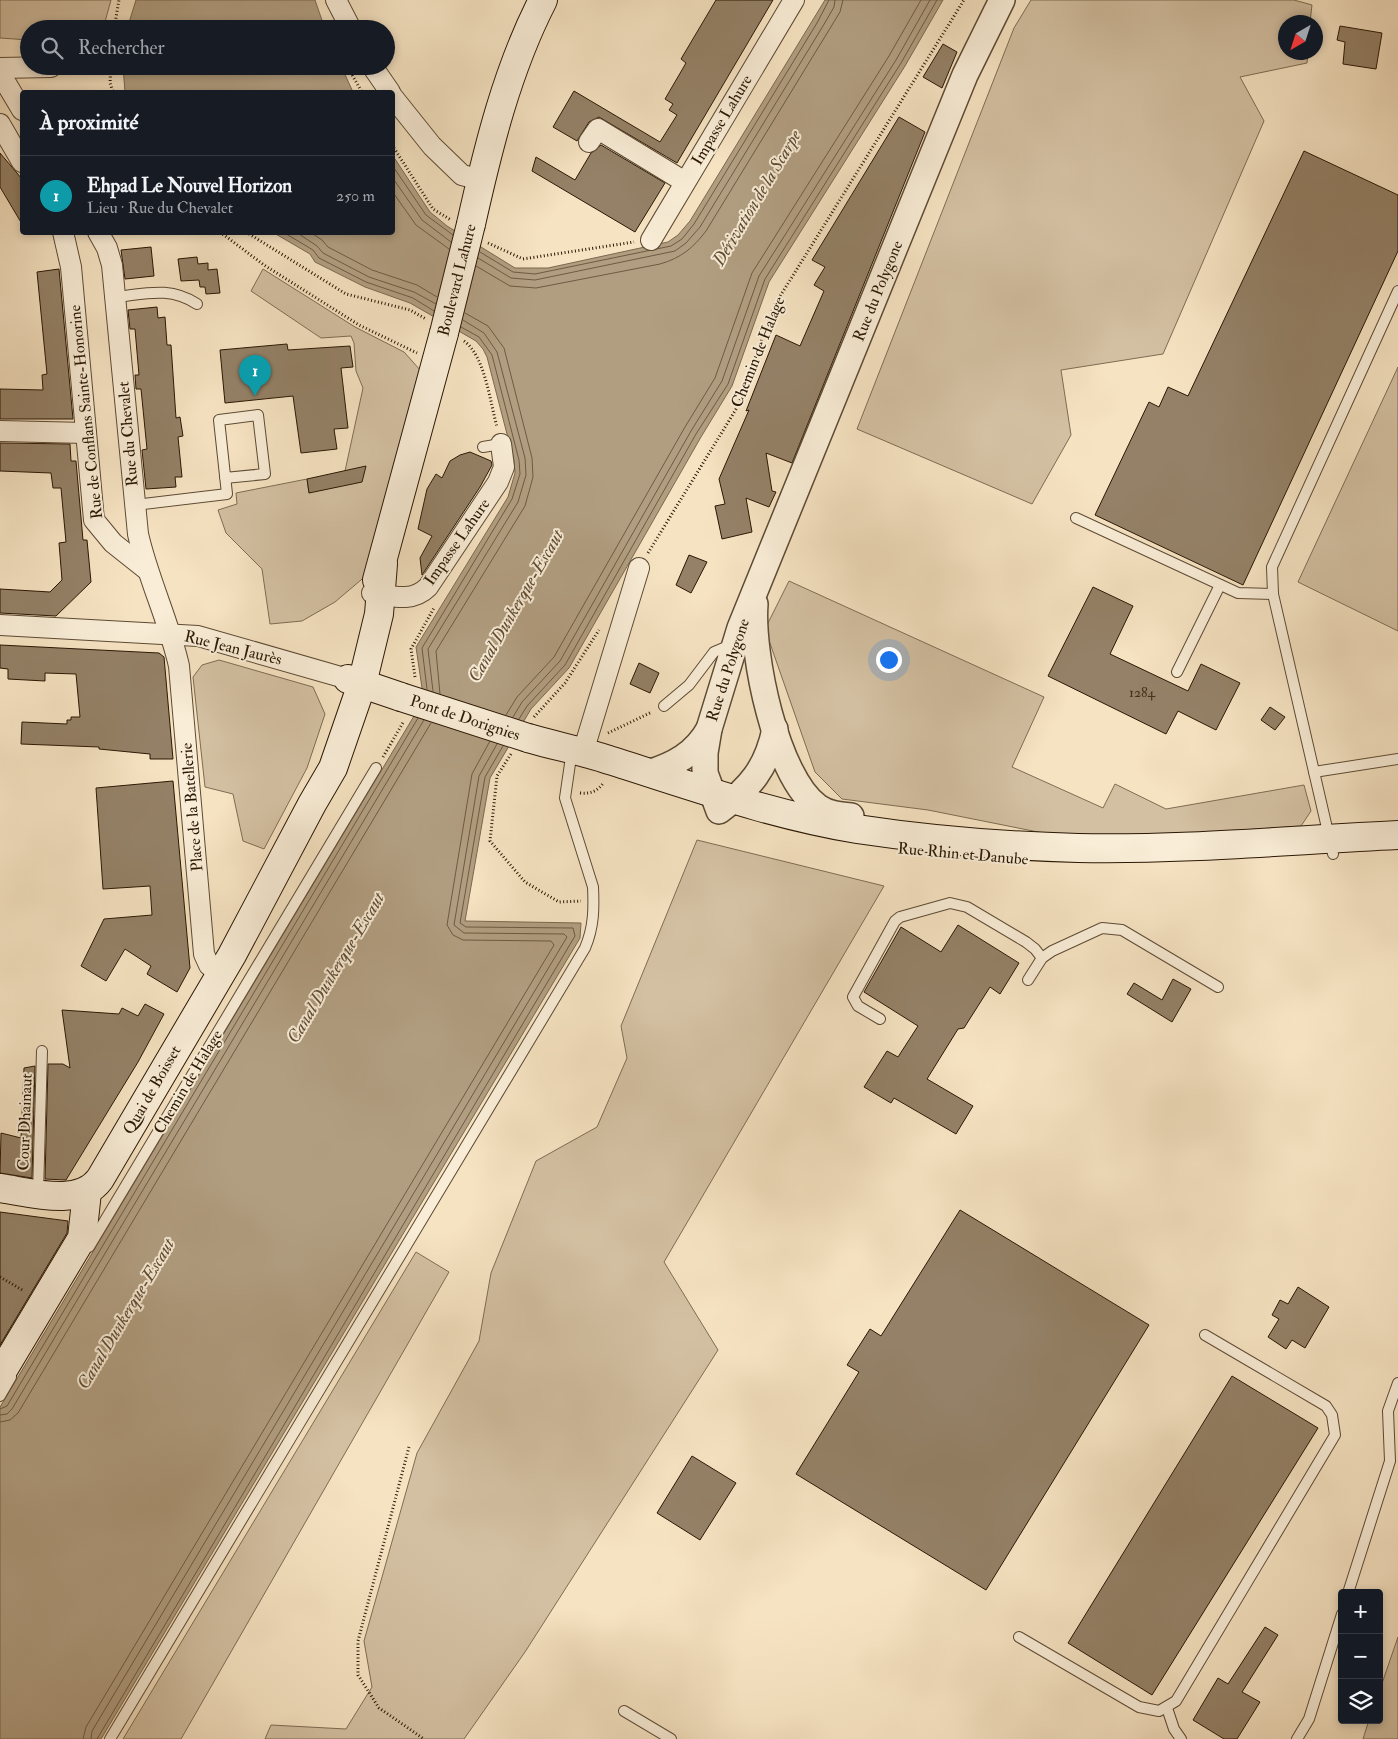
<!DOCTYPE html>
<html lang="fr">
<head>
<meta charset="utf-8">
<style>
  body { margin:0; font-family:"IM FELL Double Pica",serif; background:#20242c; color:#f1f3f6 }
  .controls { position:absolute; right:15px; bottom:15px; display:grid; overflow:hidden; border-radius:5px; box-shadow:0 2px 8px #0003 }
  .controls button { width:45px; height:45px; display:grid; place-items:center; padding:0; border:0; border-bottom:1px solid #363941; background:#171b24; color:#f1f3f6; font:25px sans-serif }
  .compass { position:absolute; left:1278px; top:15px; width:45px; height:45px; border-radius:50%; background:#171b24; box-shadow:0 2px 8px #0003; rotate:219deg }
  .you { position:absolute; left:888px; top:659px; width:18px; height:18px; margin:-12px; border:4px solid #fff; border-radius:50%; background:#1a73e8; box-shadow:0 0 0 8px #1a73e833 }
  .badge { display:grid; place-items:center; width:32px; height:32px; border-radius:50%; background:#c59692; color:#fff; font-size:16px; font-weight:700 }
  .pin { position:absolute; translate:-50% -41px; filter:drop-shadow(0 1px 2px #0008) }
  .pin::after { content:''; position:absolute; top:26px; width:18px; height:15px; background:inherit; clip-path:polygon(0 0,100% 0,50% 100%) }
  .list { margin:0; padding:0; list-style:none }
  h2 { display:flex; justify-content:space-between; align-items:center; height:65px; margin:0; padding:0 20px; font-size:21px }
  h2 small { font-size:16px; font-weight:400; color:#9ea1a6 }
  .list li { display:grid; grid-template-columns:32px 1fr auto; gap:15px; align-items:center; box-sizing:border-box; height:80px; padding:0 20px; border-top:1px solid #363941 }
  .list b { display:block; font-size:19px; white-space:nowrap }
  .list p { margin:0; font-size:16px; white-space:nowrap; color:#9ea1a6 }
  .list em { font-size:16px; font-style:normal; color:#9ea1a6 }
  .icon { flex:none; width:28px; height:28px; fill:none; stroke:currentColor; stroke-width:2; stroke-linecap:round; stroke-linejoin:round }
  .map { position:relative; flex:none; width:1398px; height:1739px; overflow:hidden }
  .search { position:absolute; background:#171b24; box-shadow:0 2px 8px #0003; left:20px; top:20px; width:375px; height:55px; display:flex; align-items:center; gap:12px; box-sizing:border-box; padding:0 18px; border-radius:28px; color:#9ea1a6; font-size:19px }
  .panel { position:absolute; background:#171b24; box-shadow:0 2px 8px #0003; left:20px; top:90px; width:375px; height:145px; border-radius:5px }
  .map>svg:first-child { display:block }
  .green { fill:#d3c0a2; stroke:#7e6c53 }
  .water { fill:#b19e81; stroke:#7b684f }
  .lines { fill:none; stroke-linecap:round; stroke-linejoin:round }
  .shore { stroke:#6e5a42; stroke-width:1 }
  .building { fill:#948167; stroke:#2a1704 }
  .service-casing { stroke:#5d4a34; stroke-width:12 }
  .minor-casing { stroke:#5d4a34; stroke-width:22 }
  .tertiary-casing { stroke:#5d4a34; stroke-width:28 }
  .secondary-casing { stroke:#2a1704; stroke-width:30 }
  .path { stroke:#2a1704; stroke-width:3; stroke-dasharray:1 2.5; stroke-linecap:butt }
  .service { stroke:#f9edd7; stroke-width:10 }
  .minor { stroke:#f9edd7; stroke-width:20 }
  .tertiary { stroke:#f9edd7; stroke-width:25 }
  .secondary { stroke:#f9edd7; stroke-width:28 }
  .secondary-bridge-casing { stroke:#2a1704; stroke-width:30; stroke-linecap:butt }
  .secondary-bridge { stroke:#f9edd7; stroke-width:28 }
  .labels { text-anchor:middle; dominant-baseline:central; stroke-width:4; stroke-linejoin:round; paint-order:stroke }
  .number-label { font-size:14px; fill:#44321d }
  .street-label { font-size:16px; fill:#2a1704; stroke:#f9edd7 }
  .water-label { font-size:18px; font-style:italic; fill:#604d36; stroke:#f9edd7 }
</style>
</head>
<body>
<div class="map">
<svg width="1398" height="1739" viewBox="0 0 1398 1739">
  <rect width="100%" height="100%" fill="#f6e3c2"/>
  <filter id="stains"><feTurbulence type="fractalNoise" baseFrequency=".004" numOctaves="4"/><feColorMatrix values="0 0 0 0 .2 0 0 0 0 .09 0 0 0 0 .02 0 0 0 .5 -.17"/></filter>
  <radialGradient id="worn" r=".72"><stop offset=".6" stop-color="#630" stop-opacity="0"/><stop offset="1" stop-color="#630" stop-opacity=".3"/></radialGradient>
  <g class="green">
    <path d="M 0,0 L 111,0 L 103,29 L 29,29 L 29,40 L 0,38 Z"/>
    <path d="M 1031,0 L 1294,0 L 1312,5 L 1310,22 L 1286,22 L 1286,52 L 1308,53 L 1307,63 L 1240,77 L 1264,121 L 1163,354 L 1061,370 L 1071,435 L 1032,504 L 857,429 L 1014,28 Z"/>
    <path d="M 263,269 L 355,327 L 404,352 L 421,371 L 368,574 L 335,602 L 302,621 L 270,624 L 262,569 L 226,533 L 218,510 L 237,504 L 236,493 L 307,479 L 309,493 L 345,471 L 363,388 L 356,371 L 354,343 L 351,336 L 321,338 L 251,291 Z"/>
    <path d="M 1398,367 L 1398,631 L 1298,582 Z"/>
    <path d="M 789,581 L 1044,697 L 1012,767 L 1103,808 L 1115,784 L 1166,809 L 1304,785 L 1311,811 L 1301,826 L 1144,837 L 1053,835 L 928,810 L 842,799 L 815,772 L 765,629 Z"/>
    <path d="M 219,660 L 313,687 L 325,714 L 307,768 L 264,849 L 243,841 L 233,794 L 205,787 L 193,677 L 202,665 Z"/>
    <path d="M 697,840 L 884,886 L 664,1262 L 718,1350 L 525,1652 L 464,1739 L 265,1739 L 271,1725 L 346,1729 L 372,1687 L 364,1641 L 417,1453 L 479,1341 L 491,1273 L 536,1161 L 597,1127 L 627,1058 L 621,1026 Z"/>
    <path d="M 416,1252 L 449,1272 L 181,1739 L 123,1739 Z"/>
    <path d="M 1398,1637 L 1398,1739 L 1363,1739 L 1369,1720 L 1379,1720 L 1379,1692 Z"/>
  </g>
  <g class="water">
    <path d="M 136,0 L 315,0 L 325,29 L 127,29 Z"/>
    <path d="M 825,0 L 943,0 L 905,66 L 769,282 L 732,386 L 701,437 L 569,668 L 531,709 L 490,778 L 465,921 L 581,923 L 580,938 L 101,1739 L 0,1739 L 0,1407 L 414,716 L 422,688 L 416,647 L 508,497 L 515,473 L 514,461 L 487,357 L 483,349 L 476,341 L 410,303 L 365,287 L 315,262 L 310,254 L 274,233 L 392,232 L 393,156 L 430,212 L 447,226 L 515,268 L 548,268 L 668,242 L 678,235 L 690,221 Z"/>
    <path d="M 123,66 L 341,66 L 353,92 L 125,92 Z"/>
  </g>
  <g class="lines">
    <g class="shore">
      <path d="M 392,165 L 426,215 L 453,235"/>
      <path d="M 392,177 L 422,220 L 451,242"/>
      <path d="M 392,191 L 416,225 L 449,249"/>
      <path d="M 283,232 L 313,250 L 319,258 L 366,282 L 413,298 L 434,311"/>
      <path d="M 296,232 L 317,246 L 323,253 L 369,277 L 414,292 L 436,304"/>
      <path d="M 310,232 L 322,240 L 328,247 L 372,270 L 417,285 L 437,297"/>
      <path d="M 480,252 L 513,272 L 535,274 L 671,246 L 682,239 L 694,224 L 817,23 L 829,0"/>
      <path d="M 478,258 L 511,278 L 535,280 L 675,251 L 686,243 L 700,227 L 823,26 L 834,7 L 835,0"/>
      <path d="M 476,266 L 510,286 L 536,288 L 660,264 C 681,258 693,248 706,231 L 840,12 L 843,0"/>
      <path d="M 427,689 L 422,648 L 512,499 L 520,474 L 519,460 L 492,355 L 479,337 L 461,327"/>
      <path d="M 433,691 L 428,649 L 518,502 L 526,475 L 525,458 L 497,352 L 484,333 L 463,320"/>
      <path d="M 440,694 L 436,651 L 525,506 L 533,477 L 532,458 L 504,348 L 488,326 L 465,313"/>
      <path d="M 506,715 L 517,697 L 554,657 L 685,427 L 715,378 L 752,273 L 889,56 L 921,0"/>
      <path d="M 513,717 L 522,702 L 560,661 L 691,431 L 722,381 L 759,276 L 896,60 L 930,0"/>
      <path d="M 519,719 L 527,706 L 565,665 L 696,434 L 728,384 L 765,279 L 901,63 L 937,0"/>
      <path d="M 0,1409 L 7,1406 L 418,718"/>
      <path d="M 0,1415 L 7,1414 L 12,1409 L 424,720"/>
      <path d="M 0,1422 L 10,1420 L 18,1413 L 431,723"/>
      <path d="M 83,1739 L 86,1727 L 554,945 L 551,941 L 463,940 L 453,935 L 447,925 L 472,774 L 490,741"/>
      <path d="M 91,1739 L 92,1731 L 567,937 L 564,934 L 464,933 L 454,925 L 479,776 L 497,744"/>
      <path d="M 97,1739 L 575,936 L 573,928 L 466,927 L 460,923 L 485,777 L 503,746"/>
    </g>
  </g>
  <g class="building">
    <path d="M 716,0 L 773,0 L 677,163 L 599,117 L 589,122 L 577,141 L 553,127 L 574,91 L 660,142 L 677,115 L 669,110 L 673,104 L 665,99 L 686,63 L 681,59 Z"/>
    <path d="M 1340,26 L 1382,33 L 1376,69 L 1343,64 L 1345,42 L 1337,40 Z"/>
    <path d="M 943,44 L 957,52 L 942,88 L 923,77 Z"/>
    <path d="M 899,117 L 925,132 L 792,463 L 766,453 L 772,491 L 776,492 L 769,507 L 746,498 L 752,532 L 722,539 L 715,506 L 725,504 L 719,479 L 749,410 L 746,411 L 776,335 L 800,346 L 824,291 L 814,285 L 825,267 L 812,260 Z"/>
    <path d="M 601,145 L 665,183 L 635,232 L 532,171 L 536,157 L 575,180 L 591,153 Z"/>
    <path d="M 1304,151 L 1398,195 L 1398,251 L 1243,585 L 1095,515 L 1149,402 L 1159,407 L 1168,387 L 1188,396 Z"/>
    <path d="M 0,153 L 22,179 L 22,224 L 0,187 Z"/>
    <path d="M 151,247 L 154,276 L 125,279 L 121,250 Z"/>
    <path d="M 197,257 L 198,264 L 208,263 L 208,270 L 217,269 L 220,293 L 206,294 L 205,287 L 200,287 L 199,280 L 181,281 L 178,259 Z"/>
    <path d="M 59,269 L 73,419 L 0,419 L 0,389 L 43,390 L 42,375 L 47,374 L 37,272 Z"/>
    <path d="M 157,307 L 158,318 L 165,317 L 167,345 L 171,345 L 176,418 L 180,417 L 183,436 L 178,437 L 182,477 L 175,477 L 176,487 L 146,489 L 142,450 L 147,449 L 141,389 L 136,389 L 135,375 L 139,375 L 135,329 L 130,329 L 128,310 Z"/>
    <path d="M 287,344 L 288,350 L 350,346 L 353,367 L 341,368 L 348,428 L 334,429 L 337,449 L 301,453 L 293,396 L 225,403 L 220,350 Z"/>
    <path d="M 0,443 L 70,444 L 71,461 L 76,461 L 83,540 L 87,540 L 91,582 L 56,616 L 0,613 L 0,589 L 50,592 L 62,580 L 59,543 L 66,542 L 61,488 L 53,488 L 51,473 L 0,471 Z"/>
    <path d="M 470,452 L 491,461 L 492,465 L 480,487 L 422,575 L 420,558 L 432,536 L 418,529 L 427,489 L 436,474 L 442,478 L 450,461 L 460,455 Z"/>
    <path d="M 366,466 L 362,482 L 309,493 L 307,479 Z"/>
    <path d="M 689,555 L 707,562 L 691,593 L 676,585 Z"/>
    <path d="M 1093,587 L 1133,606 L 1110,654 L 1188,691 L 1201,664 L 1240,683 L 1216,730 L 1178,711 L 1166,734 L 1048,676 Z"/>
    <path d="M 0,645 L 159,653 L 164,657 L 173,759 L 150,759 L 150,754 L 99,749 L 99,747 L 21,744 L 22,722 L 67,724 L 67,720 L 71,720 L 71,717 L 80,717 L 76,674 L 45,673 L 45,681 L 8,679 L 8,669 L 0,668 Z"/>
    <path d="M 639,663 L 659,673 L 650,693 L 630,684 Z"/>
    <path d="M 1270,707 L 1285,717 L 1275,730 L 1261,720 Z"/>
    <path d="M 173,781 L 190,968 L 177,992 L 147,974 L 151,966 L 125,949 L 106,981 L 81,966 L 104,919 L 152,915 L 150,886 L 103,889 L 96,788 Z"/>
    <path d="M 958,925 L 1019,963 L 1000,994 L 990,987 L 964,1028 L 958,1029 L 927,1079 L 973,1106 L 956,1134 L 894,1098 L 891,1103 L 864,1087 L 887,1051 L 898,1057 L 918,1026 L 864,992 L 901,927 L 941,952 Z"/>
    <path d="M 1173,979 L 1191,989 L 1172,1022 L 1127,994 L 1134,983 L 1162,1000 Z"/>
    <path d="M 145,1004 L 164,1014 L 138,1062 L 66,1180 L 45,1179 L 48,1064 L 63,1064 L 70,1068 L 62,1010 L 119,1014 L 122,1008 L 138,1016 Z"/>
    <path d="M 35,1066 L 32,1178 L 0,1173 L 1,1133 L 21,1138 L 24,1068 Z"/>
    <path d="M 960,1210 L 1149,1325 L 986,1590 L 796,1474 L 859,1372 L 847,1365 L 870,1329 L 881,1336 Z"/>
    <path d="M 0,1212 L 68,1221 L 67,1233 L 0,1345 Z"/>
    <path d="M 1298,1287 L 1329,1307 L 1305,1348 L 1292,1340 L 1286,1349 L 1268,1337 L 1279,1319 L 1272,1315 L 1280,1300 L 1288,1304 Z"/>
    <path d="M 1232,1376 L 1318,1428 L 1152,1695 L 1068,1643 Z"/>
    <path d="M 692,1456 L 736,1483 L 700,1540 L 657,1513 Z"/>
    <path d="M 1265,1627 L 1278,1635 L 1242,1692 L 1260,1702 L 1237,1739 L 1224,1739 L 1193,1720 L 1218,1678 L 1228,1684 Z"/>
  </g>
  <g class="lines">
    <defs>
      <g id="service">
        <path d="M 115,297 C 146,294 169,286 197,304"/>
        <path d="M 483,447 L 501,444"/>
        <path d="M 135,505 L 227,494 L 219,420 L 258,415 L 265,474 L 225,478"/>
        <path d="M 1076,518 L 1238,593 L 1273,594"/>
        <path d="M 1177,672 L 1220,585"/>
        <path d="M 664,706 L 689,685 L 714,652 L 733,644"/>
        <path d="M 1314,772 L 1398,759"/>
        <path d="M 1333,854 L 1273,594 L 1272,567 L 1398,291"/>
        <path d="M 1028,980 L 1042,958 L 1052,951 L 1102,928 L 1122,930 L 1218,987"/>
        <path d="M 880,1019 L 858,1006 L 853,997 L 895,921 L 900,917 L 950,903 L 967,907 L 1026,942 L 1035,949 L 1042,958"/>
        <path d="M 38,1193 L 42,1051"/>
        <path d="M 89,1247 L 376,768"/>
        <path d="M 0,1396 L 11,1377"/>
        <path d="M 1348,1593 L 1390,1461 L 1388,1411 L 1398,1383"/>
        <path d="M 1019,1637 L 1139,1707 L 1159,1711 L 1176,1701 L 1335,1435 L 1332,1415 L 1326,1406 L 1205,1335"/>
        <path d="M 1167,1708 L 1174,1729 L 1181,1739"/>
        <path d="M 624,1711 L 671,1739"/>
        <path d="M 110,1739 L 585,948 C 594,927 594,908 593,887 L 565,798 L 572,750"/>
        <path d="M 1297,1739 L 1309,1719 L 1342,1614"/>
      </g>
      <g id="minor">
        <path d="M 336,0 L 351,29"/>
        <path d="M 372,66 L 390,92"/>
        <path d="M 0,68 L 51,67"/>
        <path d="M 0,73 L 22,110"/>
        <path d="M 392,96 L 432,146 L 462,175 L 481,180"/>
        <path d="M 0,124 L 22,162"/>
        <path d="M 589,142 L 598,129 L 685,182"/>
        <path d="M 63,232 L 71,267 L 94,520 L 113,543 L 147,570"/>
        <path d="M 98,232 L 107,248 L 112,265 L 138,534 C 148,579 169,621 179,666 L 204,954 L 209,965 L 221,975"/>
        <path d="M 651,240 L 794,0"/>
        <path d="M 0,431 L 86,433"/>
        <path d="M 372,593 C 392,596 412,603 428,587 L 498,482 L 504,467 L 501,444"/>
        <path d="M 0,625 L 198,636 L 348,679"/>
        <path d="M 583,752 L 639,568"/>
      </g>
      <g id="tertiary">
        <path d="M 755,604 C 751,653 776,777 818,807 C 828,814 839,815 851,816"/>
        <path d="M 775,729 C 767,768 750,788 719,811 L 705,773 L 705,753 L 709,729 L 740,628 L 965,75 L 1002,0"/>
        <path d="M 648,773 C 674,765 695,754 709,729"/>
      </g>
      <g id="secondary">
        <path d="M 471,224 C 488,148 507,70 543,0"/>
        <path d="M 377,580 L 444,333"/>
        <path d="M 348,679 L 401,697"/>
        <path d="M 528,738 C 555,746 583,751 609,760 C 692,786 772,815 857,829 C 930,840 1005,846 1078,848 C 1185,850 1292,840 1398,835"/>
        <path d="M 0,1188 C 30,1192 79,1208 100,1179 L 232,955 L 312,804 L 333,768 L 362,684 L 379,614 L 383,564"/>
        <path d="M 0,1375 L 82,1238 L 87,1192"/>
      </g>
    </defs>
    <use href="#service" class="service-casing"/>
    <use href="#minor" class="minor-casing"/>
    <use href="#tertiary" class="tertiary-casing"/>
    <use href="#secondary" class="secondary-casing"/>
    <g class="path">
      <path d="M 114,29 L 119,0"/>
      <path d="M 111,66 L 110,83 L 113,92"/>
      <path d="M 347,66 L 362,92"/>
      <path d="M 392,145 L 433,209 L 451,220"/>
      <path d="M 220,232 L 264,265 L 359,325 L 417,353"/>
      <path d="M 246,232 L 346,294 L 410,310 L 426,319"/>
      <path d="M 488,243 L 523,259 L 634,242"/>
      <path d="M 464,341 C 485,356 490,402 497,427"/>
      <path d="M 648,553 L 738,406 L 774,306 L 964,0"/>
      <path d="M 415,677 L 411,649 L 434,608"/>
      <path d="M 534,717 L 565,683 L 599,630"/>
      <path d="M 608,733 L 652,712"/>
      <path d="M 511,754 L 497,776 L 490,841 L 525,882 L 559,902 L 581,901"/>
      <path d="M 383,757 L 404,721"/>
      <path d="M 580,793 C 591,794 598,791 604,782"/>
      <path d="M 0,1277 L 24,1291"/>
      <path d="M 409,1447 L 358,1641 L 358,1675 L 379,1708 L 424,1739"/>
    </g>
    <use href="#service" class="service"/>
    <use href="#minor" class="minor"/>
    <use href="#tertiary" class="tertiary"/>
    <use href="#secondary" class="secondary"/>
    <defs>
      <g id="secondary-bridge">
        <path d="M 444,333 L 471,224"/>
        <path d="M 401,697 L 528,738"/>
      </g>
    </defs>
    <use href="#secondary-bridge" class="secondary-bridge-casing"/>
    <use href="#secondary-bridge" class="secondary-bridge"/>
  </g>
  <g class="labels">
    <g class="number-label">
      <text x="1142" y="692">1284</text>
    </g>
    <g class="street-label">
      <text transform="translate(722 120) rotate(-59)">Impasse Lahure</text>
      <text transform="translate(457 280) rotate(-76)">Boulevard Lahure</text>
      <text transform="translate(878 291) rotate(-68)">Rue du Polygone</text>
      <text transform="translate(758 352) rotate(-68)">Chemin de Halage</text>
      <text transform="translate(86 412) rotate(-96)">Rue de Conflans Sainte-Honorine</text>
      <text transform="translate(128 434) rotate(-95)">Rue du Chevalet</text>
      <text transform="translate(457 542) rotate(-55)">Impasse Lahure</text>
      <text transform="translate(233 648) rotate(14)">Rue Jean Jaurès</text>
      <text transform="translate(728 670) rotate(-72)">Rue du Polygone</text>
      <text transform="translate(465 718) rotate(18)">Pont de Dorignies</text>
      <text transform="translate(192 807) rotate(-95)">Place de la Batellerie</text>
      <text transform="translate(963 854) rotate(5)">Rue Rhin et Danube</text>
      <text transform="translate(188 1082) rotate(-59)">Chemin de Halage</text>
      <text transform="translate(152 1090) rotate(-60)">Quai de Boisset</text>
      <text transform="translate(25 1122) rotate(-88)">Cour Dhainaut</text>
    </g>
    <g class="water-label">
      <text transform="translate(757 198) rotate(-59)">Dérivation de la Scarpe</text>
      <text transform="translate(516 606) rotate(-60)">Canal Dunkerque-Escaut</text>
      <text transform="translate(336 968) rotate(-59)">Canal Dunkerque-Escaut</text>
      <text transform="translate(126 1314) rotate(-59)">Canal Dunkerque-Escaut</text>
    </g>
  </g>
  <rect width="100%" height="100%" filter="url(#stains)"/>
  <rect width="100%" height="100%" fill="url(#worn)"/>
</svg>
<div class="controls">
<button>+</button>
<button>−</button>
<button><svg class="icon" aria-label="layers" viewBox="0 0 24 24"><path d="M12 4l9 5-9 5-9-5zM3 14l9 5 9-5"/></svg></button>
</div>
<svg class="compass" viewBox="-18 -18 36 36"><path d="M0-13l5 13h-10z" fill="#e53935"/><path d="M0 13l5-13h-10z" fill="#9ea1a6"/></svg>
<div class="you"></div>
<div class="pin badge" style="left:255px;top:396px;background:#0f9aa8">1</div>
<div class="search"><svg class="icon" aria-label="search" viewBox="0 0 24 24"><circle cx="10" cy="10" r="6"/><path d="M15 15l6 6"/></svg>Rechercher</div>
<section class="panel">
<h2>À proximité<small></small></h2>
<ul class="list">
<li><span class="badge" style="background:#0f9aa8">1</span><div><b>Ehpad Le Nouvel Horizon</b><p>Lieu · Rue du Chevalet</p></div><em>250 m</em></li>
</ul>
</section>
</div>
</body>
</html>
